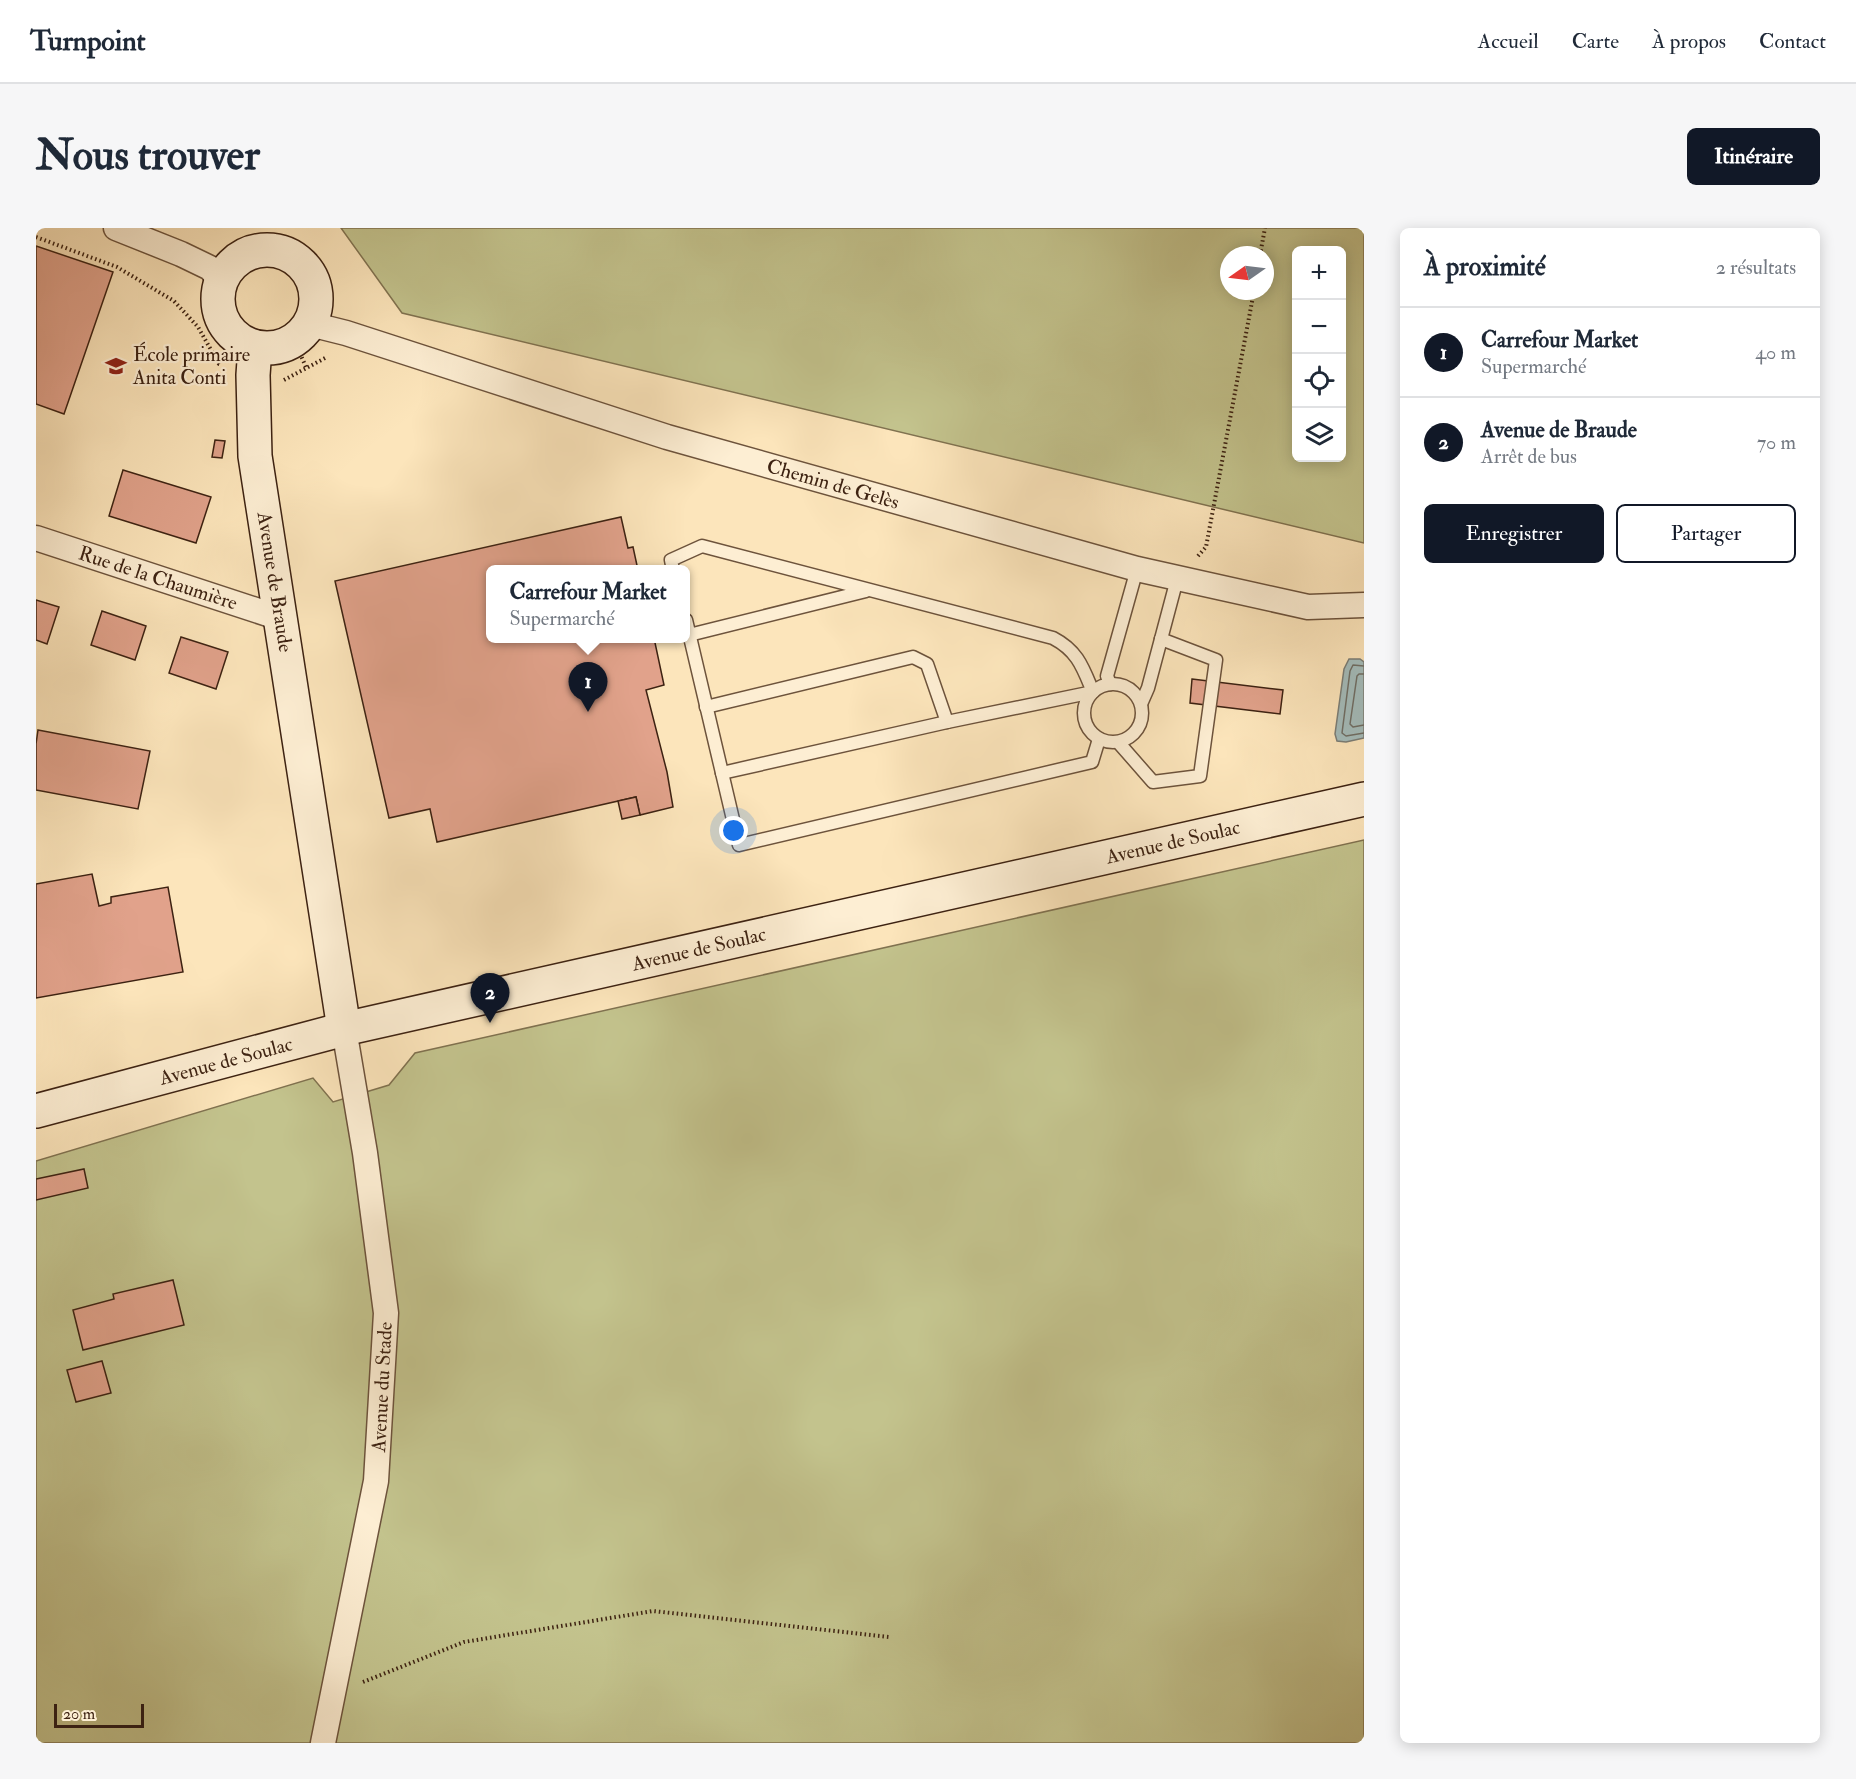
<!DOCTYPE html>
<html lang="fr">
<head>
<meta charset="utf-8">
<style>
  body { margin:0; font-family:"IM FELL Double Pica",serif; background:#f6f6f7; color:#1f2937 }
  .controls { position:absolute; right:18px; top:18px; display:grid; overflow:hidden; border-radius:9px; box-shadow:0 3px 15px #0003 }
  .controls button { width:54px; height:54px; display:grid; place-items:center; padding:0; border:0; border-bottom:2px solid #e0e1e3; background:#fff; color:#1f2937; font:30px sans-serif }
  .compass { position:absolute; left:1184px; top:18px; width:54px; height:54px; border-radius:50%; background:#fff; box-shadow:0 3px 15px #0003; rotate:256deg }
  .scale { position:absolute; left:18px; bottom:15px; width:90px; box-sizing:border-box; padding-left:6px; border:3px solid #3d2212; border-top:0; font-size:16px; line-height:21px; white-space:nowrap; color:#3d2212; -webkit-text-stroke:4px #fdeed3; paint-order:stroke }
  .you { position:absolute; left:698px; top:603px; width:21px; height:21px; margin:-15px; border:4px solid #fff; border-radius:50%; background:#1a73e8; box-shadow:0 0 0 9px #1a73e833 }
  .badge { display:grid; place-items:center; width:39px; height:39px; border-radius:50%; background:#111827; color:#fff; font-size:20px; font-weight:700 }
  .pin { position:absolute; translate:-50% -50px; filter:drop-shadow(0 2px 3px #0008) }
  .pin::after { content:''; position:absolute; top:32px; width:21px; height:18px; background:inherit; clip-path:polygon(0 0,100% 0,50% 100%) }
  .popup { position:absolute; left:450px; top:337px; width:204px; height:78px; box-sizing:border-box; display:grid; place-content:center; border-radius:9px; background:#fff; filter:drop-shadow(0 2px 4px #0005); font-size:20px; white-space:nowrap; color:#747a83 }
  .popup b { font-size:22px; color:#1f2937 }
  .popup::after { content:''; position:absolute; left:50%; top:100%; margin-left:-12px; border:12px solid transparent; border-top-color:#fff }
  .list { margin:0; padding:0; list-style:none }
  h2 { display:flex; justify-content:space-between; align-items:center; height:78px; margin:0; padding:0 24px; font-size:26px }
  h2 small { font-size:20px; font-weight:400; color:#747a83 }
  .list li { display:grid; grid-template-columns:39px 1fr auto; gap:18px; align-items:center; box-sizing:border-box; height:90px; padding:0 24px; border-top:2px solid #e0e1e3 }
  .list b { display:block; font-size:22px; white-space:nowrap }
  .list p { margin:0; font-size:20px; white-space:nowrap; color:#747a83 }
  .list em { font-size:20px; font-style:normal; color:#747a83 }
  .actions { display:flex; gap:12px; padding:18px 24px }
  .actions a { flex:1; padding:14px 0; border:2px solid #111827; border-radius:9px; text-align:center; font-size:21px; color:#111827 }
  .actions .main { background:#111827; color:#fff }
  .icon { flex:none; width:33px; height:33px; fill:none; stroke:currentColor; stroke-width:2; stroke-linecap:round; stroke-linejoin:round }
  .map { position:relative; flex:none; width:1328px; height:1515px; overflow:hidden; border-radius:9px }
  header { display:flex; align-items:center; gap:36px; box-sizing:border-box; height:84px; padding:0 30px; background:#fff; border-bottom:2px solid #e0e1e3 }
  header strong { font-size:28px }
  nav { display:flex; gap:33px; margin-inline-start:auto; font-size:21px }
  .intro { display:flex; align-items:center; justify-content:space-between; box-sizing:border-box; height:144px; padding:0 36px }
  h1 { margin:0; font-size:42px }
  .button { padding:15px 27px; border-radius:9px; background:#111827; color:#fff; font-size:21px; font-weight:700 }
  main { display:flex; gap:36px; padding:0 36px }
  aside { flex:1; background:#fff; border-radius:9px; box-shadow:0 3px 15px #0003 }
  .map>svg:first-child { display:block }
  .green { fill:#c3c38d; stroke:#807250; stroke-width:1.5; fill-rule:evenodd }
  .water { fill:#a4bcbb; stroke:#7b7e77; stroke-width:1.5 }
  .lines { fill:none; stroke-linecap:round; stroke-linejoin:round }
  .shore { stroke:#706f66; stroke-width:1.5 }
  .building { fill:#e1a28b; stroke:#3d2212; stroke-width:1.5 }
  .lane-casing { stroke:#6d533c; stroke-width:15 }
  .street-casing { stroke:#6d533c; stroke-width:27 }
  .secondary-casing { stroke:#3d2212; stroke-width:36 }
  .path { stroke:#3d2212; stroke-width:4; stroke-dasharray:1.5 3; stroke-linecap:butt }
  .lane { stroke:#fdeed3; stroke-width:12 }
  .street { stroke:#fdeed3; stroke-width:24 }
  .secondary { stroke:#fdeed3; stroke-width:33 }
  .labels { text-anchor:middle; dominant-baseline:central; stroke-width:4.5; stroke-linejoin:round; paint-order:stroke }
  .poi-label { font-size:20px; fill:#3d2212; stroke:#fdeed3; text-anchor:start }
  .street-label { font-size:20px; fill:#3d2212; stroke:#fdeed3 }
</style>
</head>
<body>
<header>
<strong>Turnpoint</strong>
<nav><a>Accueil</a><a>Carte</a><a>À propos</a><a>Contact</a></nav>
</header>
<div class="intro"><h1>Nous trouver</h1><a class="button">Itinéraire</a></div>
<main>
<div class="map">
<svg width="1328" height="1515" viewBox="0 0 1328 1515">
  <rect width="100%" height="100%" fill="#fce5bb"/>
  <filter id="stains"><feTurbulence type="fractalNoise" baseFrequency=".00333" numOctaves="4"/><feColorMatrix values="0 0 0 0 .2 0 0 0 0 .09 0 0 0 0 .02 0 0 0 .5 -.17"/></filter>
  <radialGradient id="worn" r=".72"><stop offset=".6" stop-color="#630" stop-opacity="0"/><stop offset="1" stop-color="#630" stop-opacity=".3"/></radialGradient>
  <g class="green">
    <path d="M 305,0 L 1328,0 L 1328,315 L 366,85 ZM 1260,22 L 1306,22 L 1306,230 L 1260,230 ZM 1193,27 L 1229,27 L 1229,63 L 1193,63 Z"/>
    <path d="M 1328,612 L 1328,1515 L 0,1515 L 0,933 L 277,850 L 297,874 L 353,857 L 379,825 Z"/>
  </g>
  <path class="water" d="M 1313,431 L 1324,431 L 1328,434 L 1328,510 L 1310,514 L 1301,513 L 1299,506 L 1308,441 Z"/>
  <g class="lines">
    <g class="shore">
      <path d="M 1328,438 L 1317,437 L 1314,443 L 1306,505 L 1310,508 L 1328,505"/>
      <path d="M 1328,446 L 1323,446 L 1321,448 L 1314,496 L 1317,499 L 1328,497"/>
    </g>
  </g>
  <g class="building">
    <path d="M 0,18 L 77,44 L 28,186 L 0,176 Z"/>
    <path d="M 179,212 L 189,213 L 186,230 L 176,229 Z"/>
    <path d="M 87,242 L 175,269 L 160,315 L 73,288 Z"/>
    <path d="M 585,289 L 592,320 L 597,319 L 602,342 L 454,342 L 454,410 L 618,410 L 628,457 L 610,462 L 631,544 L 637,579 L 604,587 L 600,569 L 401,614 L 394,581 L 353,590 L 299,353 Z"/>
    <path d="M 0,372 L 23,379 L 11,416 L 0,412 Z"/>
    <path d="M 66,383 L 110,398 L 99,432 L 55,417 Z"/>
    <path d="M 145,409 L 192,424 L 180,461 L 133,445 Z"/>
    <path d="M 1156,451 L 1247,462 L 1244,486 L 1154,475 Z"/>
    <path d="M 2,502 L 114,523 L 102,581 L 0,562 L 0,516 Z"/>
    <path d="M 600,569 L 604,587 L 586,591 L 582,573 Z"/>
    <path d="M 56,646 L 63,678 L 75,675 L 75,669 L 132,659 L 147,744 L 0,770 L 0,656 Z"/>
    <path d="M 48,941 L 52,960 L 0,972 L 0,951 Z"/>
    <path d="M 137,1052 L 148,1097 L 47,1122 L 37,1082 L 78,1071 L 77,1066 Z"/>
    <path d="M 66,1133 L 75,1165 L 40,1174 L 31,1142 Z"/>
  </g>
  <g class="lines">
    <defs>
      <g id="lane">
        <path d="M 637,342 L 635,332 L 666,318 L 1017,410 C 1042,423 1047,440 1057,464 L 911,494 L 686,545"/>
        <path d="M 650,392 L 703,617 L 1056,534 L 1063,511"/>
        <path d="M 653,407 L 830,363"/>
        <circle cx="1077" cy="485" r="29"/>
        <path d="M 1074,456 L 1071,448 L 1101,341"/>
        <path d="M 1105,476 L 1112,460 L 1141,351"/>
        <path d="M 670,479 L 877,429 L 891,436 L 911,494"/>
        <path d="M 1082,514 L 1117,554 L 1164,548 L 1180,432 L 1125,411"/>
      </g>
      <g id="street">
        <path d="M 80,0 L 145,26 L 174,40 L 185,53"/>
        <path d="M 274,96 L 310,105 L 631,209 L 1101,341 L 1272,379 L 1328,377"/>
        <path d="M 0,310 L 244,390"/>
        <path d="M 287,1515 L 340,1253 L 350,1085 L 329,925 L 308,801"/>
      </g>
      <g id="secondary">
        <circle cx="231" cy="71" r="49"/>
        <path d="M 219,119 L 217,147 L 219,228 L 308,801"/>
        <path d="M 0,883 L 308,801 L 1328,571"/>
      </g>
    </defs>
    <use href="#lane" class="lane-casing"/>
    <use href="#street" class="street-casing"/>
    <use href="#secondary" class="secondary-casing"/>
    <g class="path">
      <path d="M 0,9 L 81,39 L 138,73 L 162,99 L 183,136 L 186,137"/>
      <path d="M 1224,27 L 1229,0"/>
      <path d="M 262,121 L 270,139"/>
      <path d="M 248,152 L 291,129"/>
      <path d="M 1162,328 L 1170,319 L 1218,63"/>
      <path d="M 327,1454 L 428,1414 L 617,1383 L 853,1409"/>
    </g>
    <use href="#lane" class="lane"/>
    <use href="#street" class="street"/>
    <use href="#secondary" class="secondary"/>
  </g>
  <defs>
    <symbol id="school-bare" viewBox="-9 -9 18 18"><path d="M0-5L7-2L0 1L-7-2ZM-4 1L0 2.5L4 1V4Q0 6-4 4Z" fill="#8f2418" stroke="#fdeed3" stroke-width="2.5" paint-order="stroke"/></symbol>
  </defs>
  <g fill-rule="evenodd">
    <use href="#school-bare" x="65" y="123" width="30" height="30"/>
  </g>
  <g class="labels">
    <g class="poi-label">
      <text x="97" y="126">École primaire<tspan x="97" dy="23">Anita Conti</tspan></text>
    </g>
    <g class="street-label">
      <text transform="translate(797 256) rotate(16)">Chemin de Gelès</text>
      <text transform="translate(122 350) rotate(18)">Rue de la Chaumière</text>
      <text transform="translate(239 354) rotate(81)">Avenue de Braude</text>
      <text transform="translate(1137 614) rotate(-13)">Avenue de Soulac</text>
      <text transform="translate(663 721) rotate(-13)">Avenue de Soulac</text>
      <text transform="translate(190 833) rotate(-15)">Avenue de Soulac</text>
      <text transform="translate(346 1159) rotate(-87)">Avenue du Stade</text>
    </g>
  </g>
  <rect width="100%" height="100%" filter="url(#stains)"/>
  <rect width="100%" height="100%" fill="url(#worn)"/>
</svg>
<div class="controls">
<button>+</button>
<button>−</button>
<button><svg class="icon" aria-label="locate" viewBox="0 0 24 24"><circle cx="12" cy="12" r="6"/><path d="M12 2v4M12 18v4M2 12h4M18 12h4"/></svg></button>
<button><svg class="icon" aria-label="layers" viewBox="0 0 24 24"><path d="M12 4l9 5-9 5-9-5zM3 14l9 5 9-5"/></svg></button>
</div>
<svg class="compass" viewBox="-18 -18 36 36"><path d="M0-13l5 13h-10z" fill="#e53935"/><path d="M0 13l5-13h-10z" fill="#747a83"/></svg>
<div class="scale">20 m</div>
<div class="you"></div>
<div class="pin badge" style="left:552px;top:484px">1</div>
<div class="popup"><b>Carrefour Market</b>Supermarché</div>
<div class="pin badge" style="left:454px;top:795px">2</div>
</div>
<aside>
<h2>À proximité<small>2 résultats</small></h2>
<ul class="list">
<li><span class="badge">1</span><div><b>Carrefour Market</b><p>Supermarché</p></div><em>40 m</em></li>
<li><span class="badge">2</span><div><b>Avenue de Braude</b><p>Arrêt de bus</p></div><em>70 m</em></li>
</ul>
<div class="actions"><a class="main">Enregistrer</a><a>Partager</a></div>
</aside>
</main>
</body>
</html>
